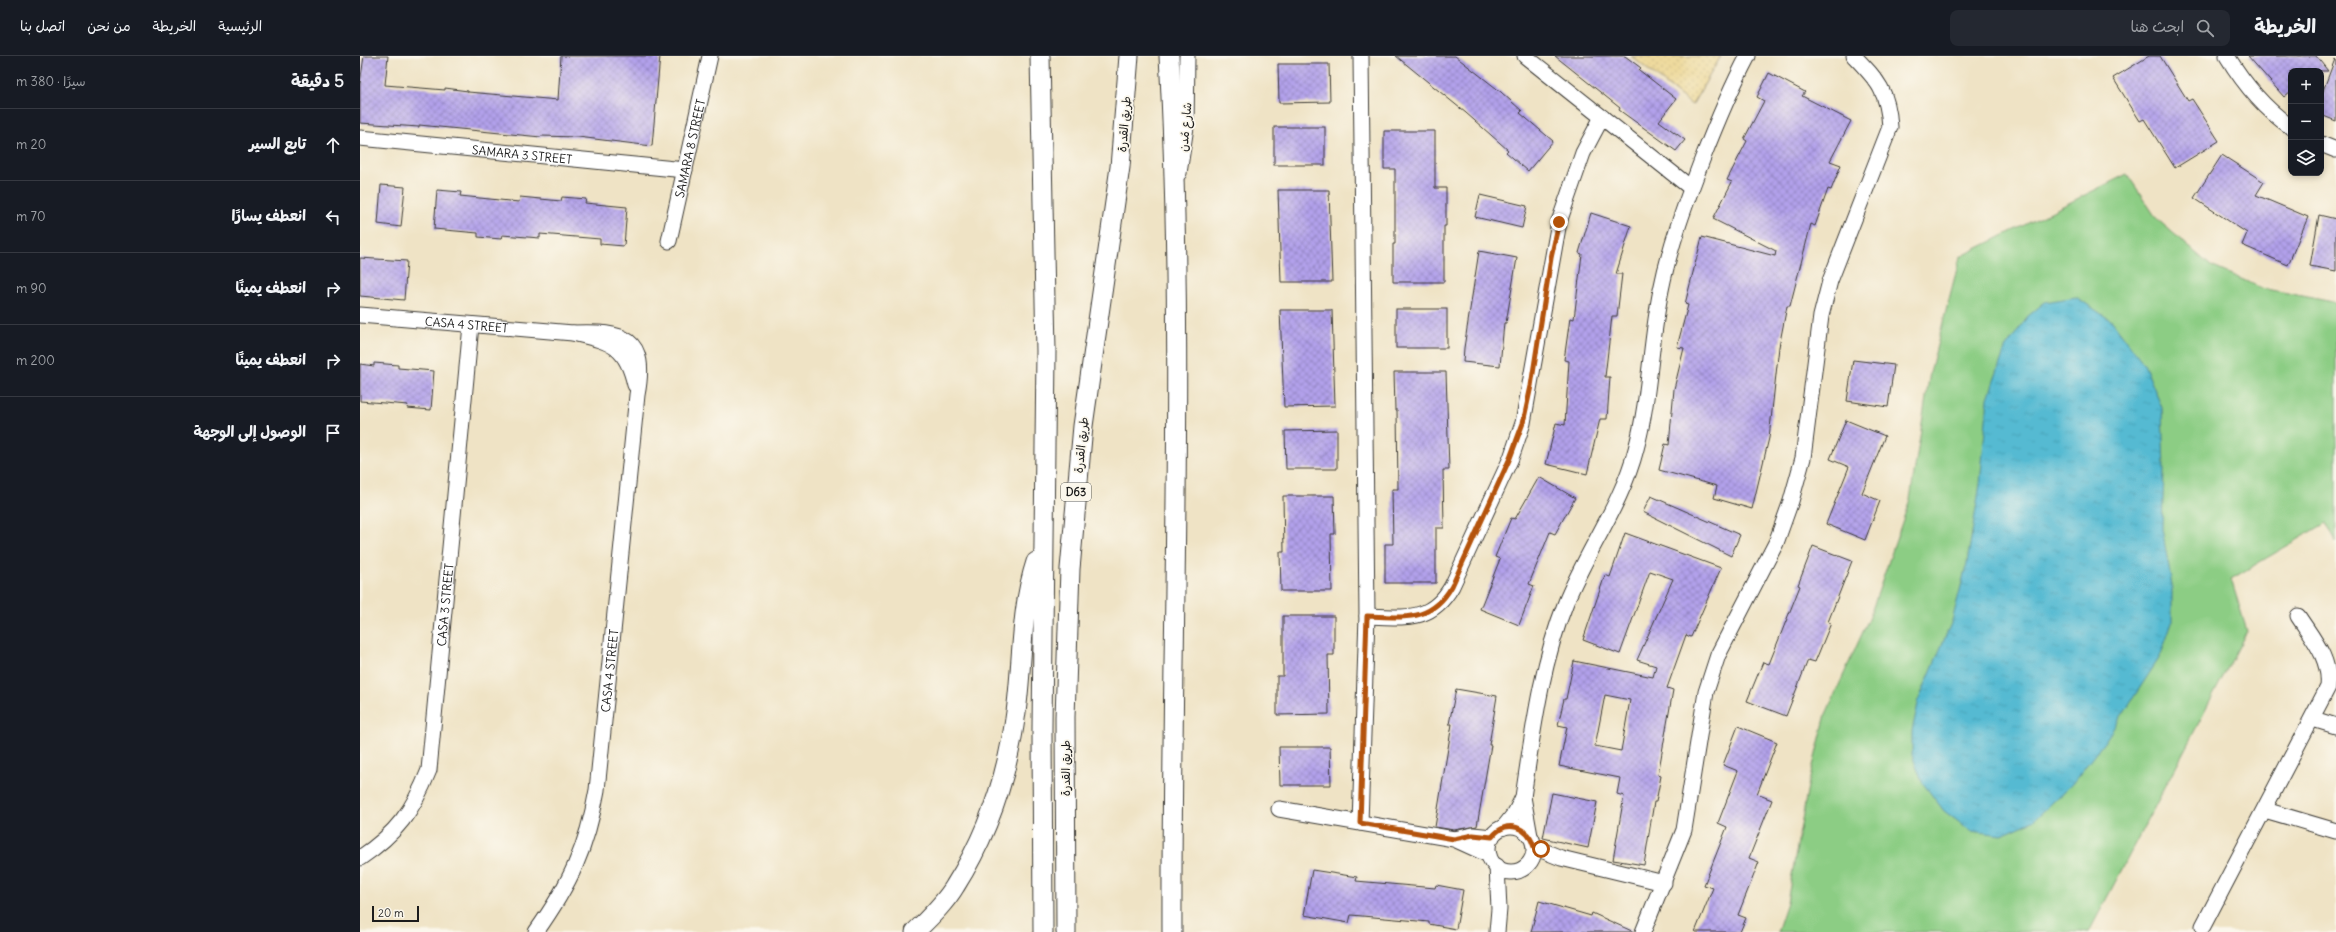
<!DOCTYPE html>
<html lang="ar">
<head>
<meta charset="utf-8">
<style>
  body { margin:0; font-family:Delius,"Playpen Sans Arabic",sans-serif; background:#242831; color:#f1f3f6; direction:rtl }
  .controls { position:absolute; right:12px; top:12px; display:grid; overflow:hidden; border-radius:8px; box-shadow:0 2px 6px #0003 }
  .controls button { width:36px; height:36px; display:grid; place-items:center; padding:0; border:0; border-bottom:1px solid #363941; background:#171b24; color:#f1f3f6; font:20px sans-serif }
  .scale { position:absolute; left:12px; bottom:10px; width:47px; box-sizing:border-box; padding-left:4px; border:2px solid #1c1c1c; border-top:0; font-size:11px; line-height:14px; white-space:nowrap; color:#1c1c1c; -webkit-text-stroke:3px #fbf7ec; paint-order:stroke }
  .stop { position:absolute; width:12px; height:12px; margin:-9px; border:3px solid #b45309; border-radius:50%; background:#fff }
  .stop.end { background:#b45309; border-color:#fff; box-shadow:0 1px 4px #0008 }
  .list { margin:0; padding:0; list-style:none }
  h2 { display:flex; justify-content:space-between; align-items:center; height:52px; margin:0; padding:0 16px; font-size:17px }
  h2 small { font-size:13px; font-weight:400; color:#9ea1a6 }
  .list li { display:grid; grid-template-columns:26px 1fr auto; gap:12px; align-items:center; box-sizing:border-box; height:72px; padding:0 16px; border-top:1px solid #363941 }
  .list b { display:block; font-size:15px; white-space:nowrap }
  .list em { font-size:13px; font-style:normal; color:#9ea1a6 }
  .icon { flex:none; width:22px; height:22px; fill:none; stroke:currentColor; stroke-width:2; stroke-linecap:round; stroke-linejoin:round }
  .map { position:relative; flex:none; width:1976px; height:876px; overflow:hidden; direction:ltr }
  header { display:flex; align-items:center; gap:24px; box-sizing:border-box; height:56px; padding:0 20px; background:#171b24; border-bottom:1px solid #363941 }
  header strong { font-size:19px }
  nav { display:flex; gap:22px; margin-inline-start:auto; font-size:14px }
  .search { width:280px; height:36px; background:#242831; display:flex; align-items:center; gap:10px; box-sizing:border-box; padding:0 14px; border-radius:8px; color:#9ea1a6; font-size:15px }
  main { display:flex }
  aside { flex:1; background:#171b24 }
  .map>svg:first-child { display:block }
  .green { fill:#8ccd84; stroke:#547450 }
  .sand { fill:url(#sand-dots); stroke:#857b5d }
  .water { fill:url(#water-ripples); stroke:#386b77 }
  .building { fill:url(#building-cross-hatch); fill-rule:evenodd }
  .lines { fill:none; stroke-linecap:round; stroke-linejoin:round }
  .minor-casing { stroke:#3c3a35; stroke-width:17 }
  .major-casing { stroke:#3c3a35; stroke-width:21 }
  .minor { stroke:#fff; stroke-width:15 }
  .major { stroke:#fff; stroke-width:19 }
  .route { stroke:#b45309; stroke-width:5 }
  .labels { text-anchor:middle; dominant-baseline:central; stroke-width:3.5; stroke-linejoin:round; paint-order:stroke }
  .shield { fill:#fbf7ec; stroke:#5f5e5a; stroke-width:1 }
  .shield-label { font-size:11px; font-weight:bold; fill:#1c1c1c }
  .street-label { font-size:12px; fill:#1c1c1c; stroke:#fbf7ec }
</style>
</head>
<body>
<header>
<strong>الخريطة</strong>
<div class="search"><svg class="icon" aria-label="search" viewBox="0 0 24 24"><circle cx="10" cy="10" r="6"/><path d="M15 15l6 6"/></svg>ابحث هنا</div>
<nav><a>الرئيسية</a><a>الخريطة</a><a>من نحن</a><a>اتصل بنا</a></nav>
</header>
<main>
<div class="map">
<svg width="1976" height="876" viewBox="0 0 1976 876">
  <defs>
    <pattern id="sand-dots" width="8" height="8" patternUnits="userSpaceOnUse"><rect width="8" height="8" fill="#eeda9e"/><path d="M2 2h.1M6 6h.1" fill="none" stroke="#ccba88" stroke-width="1.8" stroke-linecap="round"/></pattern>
    <pattern id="water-ripples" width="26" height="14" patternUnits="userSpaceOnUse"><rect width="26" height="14" fill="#54bad2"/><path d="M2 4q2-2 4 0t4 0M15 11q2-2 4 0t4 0" fill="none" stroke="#499fb4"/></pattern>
    <pattern id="building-cross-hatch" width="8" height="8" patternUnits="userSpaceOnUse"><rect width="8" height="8" fill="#b2a1eb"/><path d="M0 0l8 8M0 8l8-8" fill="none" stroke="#9082be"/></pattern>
  </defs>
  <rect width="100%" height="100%" fill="#fbf7ec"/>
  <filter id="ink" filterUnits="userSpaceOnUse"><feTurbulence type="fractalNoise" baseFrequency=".025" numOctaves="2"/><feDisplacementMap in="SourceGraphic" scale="8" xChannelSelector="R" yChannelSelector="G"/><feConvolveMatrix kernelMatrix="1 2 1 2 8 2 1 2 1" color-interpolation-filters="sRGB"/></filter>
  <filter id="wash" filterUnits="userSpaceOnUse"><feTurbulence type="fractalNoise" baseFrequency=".012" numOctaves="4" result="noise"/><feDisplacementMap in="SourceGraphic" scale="16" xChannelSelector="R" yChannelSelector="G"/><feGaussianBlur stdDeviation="0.9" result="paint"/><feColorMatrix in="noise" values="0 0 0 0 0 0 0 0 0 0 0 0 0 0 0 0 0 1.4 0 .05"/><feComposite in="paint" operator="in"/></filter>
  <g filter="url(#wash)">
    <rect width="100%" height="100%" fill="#efe3c5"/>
    <path class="green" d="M 1767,118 L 1797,163 L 1851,210 L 1902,232 L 1973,246 L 1976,248 L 1976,486 L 1966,467 L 1871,523 L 1887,575 L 1729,876 L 1417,876 L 1427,846 L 1448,730 L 1466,658 L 1510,560 L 1550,443 L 1570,316 L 1600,201 Z"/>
    <path class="sand" d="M 1271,0 L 1361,0 L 1332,49 Z"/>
    <path class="water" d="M 1716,241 L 1752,265 L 1784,308 L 1802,352 L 1804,414 L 1802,473 L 1812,529 L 1812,567 L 1800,601 L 1745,685 L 1712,728 L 1673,765 L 1642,779 L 1611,775 L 1584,755 L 1562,726 L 1552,699 L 1552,675 L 1559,643 L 1592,565 L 1607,507 L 1620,428 L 1628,342 L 1645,293 L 1667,261 L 1685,246 Z"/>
    <g id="blocks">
      <g class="building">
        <path d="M 4,0 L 28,0 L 25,29 L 85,34 L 85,32 L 108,35 L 108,36 L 198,44 L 201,0 L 300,0 L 292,90 L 218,81 L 181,80 L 181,81 L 59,69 L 59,71 L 0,67 L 0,28 Z"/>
        <path d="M 1036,0 L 1095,0 L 1141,36 L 1162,55 L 1160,57 L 1193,85 L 1168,115 L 1146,96 L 1148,94 L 1106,57 Z"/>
        <path d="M 1195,0 L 1265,0 L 1281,12 L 1279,14 L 1316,43 L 1299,65 L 1325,84 L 1316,95 L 1259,54 L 1260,52 Z"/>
        <path d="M 1789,0 L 1800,0 L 1828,45 L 1832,43 L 1859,85 L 1815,112 L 1784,63 L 1780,65 L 1753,22 Z"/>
        <path d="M 1888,0 L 1956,0 L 1968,15 L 1931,15 L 1931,35 L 1924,41 Z"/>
        <path d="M 1975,3 L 1976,4 L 1976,65 L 1961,59 L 1961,40 Z"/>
        <path d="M 918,8 L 969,8 L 970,46 L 919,47 Z"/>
        <path d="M 1409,17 L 1445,36 L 1442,40 L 1491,65 L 1470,105 L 1481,109 L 1471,134 L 1468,133 L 1455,170 L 1451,168 L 1430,250 L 1427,250 L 1419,291 L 1409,382 L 1392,453 L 1354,442 L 1357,430 L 1299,414 L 1305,388 L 1309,389 L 1314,333 L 1324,292 L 1317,291 L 1328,249 L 1325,248 L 1342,181 L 1415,200 L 1416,195 L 1353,163 L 1372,126 L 1367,124 L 1387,85 L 1384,83 L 1404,45 L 1397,41 Z"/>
        <rect x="914" y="71" width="51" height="38"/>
        <path d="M 1024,75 L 1075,75 L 1075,132 L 1086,132 L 1086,170 L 1084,170 L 1084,226 L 1033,226 L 1033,188 L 1035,188 L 1035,113 L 1024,113 Z"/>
        <path d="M 1862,99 L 1904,126 L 1896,139 L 1948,161 L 1928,209 L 1882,189 L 1887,177 L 1834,142 Z"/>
        <path d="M 21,129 L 45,131 L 41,171 L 18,168 Z"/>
        <path d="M 77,134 L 101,136 L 100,140 L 159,146 L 160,141 L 201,145 L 202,141 L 226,143 L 225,147 L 267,151 L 264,190 L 240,188 L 240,183 L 180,178 L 180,182 L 142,179 L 141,183 L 118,181 L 118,177 L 74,173 Z"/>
        <path d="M 918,134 L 969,134 L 972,226 L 921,226 Z"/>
        <path d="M 1120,139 L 1167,150 L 1162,172 L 1115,161 Z"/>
        <path d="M 1231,157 L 1271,170 L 1256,218 L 1262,218 L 1257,260 L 1252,260 L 1245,321 L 1250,321 L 1247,363 L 1240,363 L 1227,418 L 1186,408 L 1196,367 L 1205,369 L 1209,305 L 1204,304 L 1210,262 L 1214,263 L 1222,198 L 1219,197 Z"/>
        <path d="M 1959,159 L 1976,163 L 1976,215 L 1950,210 Z"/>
        <path d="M 1119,195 L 1157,202 L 1146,267 L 1144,267 L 1140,310 L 1103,306 L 1104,292 Z"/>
        <path d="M 0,202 L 47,205 L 44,244 L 0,240 Z"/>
        <rect x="1036" y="253" width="51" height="39"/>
        <path d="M 920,254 L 972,254 L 975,350 L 924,351 Z"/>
        <path d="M 1493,304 L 1534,309 L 1528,351 L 1487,345 Z"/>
        <path d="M 14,307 L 38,309 L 38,312 L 74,315 L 71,354 L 47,352 L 48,349 L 0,345 L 0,308 L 14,310 Z"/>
        <path d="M 1034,316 L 1086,316 L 1089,414 L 1083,414 L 1084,472 L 1076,472 L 1076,527 L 1025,527 L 1025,488 L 1033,488 L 1032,433 L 1038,433 L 1037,354 L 1035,354 Z"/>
        <path d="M 1486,364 L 1525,380 L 1502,437 L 1520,445 L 1505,484 L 1466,468 L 1489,411 L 1470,403 Z"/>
        <path d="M 977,374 L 977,413 L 926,413 L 925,375 Z"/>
        <path d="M 1179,421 L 1215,442 L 1195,478 L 1190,476 L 1169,528 L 1174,530 L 1159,569 L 1120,553 L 1140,503 L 1135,501 L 1151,462 L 1155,463 Z"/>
        <path d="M 923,440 L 974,440 L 975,478 L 971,478 L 972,535 L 921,535 L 920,496 L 924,496 Z"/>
        <path d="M 1291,440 L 1380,479 L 1371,500 L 1283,456 Z"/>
        <path d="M 1265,477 L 1361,512 L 1331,581 L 1326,579 L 1307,632 L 1313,634 L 1298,719 L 1301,720 L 1296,746 L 1294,746 L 1284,809 L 1253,804 L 1264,740 L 1257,738 L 1260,722 L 1199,710 L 1207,671 L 1198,669 L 1204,643 L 1206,643 L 1214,605 L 1293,621 L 1296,610 L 1277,604 L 1313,523 L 1290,515 L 1260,598 L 1223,584 L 1245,519 L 1250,521 ZM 1245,639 L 1270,644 L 1261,695 L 1235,690 Z"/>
        <path d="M 1453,490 L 1492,505 L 1468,566 L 1471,567 L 1455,606 L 1448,604 L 1426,660 L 1387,645 L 1403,606 L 1409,608 L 1440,530 L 1438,529 Z"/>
        <path d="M 923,560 L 974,560 L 974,599 L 968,599 L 969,658 L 917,659 L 917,620 L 923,620 Z"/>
        <path d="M 1096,633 L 1137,640 L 1129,689 L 1131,689 L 1117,770 L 1094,774 L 1075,771 L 1092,668 L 1089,668 Z"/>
        <path d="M 1378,670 L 1417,686 L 1397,738 L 1412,744 L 1389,802 L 1399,806 L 1378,859 L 1386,862 L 1380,876 L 1335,876 L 1353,832 L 1344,829 L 1367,771 L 1358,767 L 1378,715 L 1363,709 Z"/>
        <path d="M 919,691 L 970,691 L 971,729 L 920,729 Z"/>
        <path d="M 1192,737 L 1237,746 L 1228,792 L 1183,782 Z"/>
        <path d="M 952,814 L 997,821 L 996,825 L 1075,832 L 1076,829 L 1103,834 L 1096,873 L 1069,868 L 1069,866 L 991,859 L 989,867 L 944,859 Z"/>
        <path d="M 1179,845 L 1231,860 L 1232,857 L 1274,876 L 1171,876 Z"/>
      </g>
    </g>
  </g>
  <g filter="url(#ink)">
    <use href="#blocks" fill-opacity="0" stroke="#3c3a35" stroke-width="1"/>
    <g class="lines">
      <defs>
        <g id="minor">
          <path d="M 1165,0 L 1331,132"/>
          <path d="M 1867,0 C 1884,28 1903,52 1931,71"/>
          <path id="s1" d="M 0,82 L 325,114"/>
          <path d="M 1961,88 L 1976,94"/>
          <path d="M 819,117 L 826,71 L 827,0"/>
          <path id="s2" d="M 309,185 L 350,0"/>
          <path id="s3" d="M 0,259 L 213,277 C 250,286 266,288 275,329"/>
          <path d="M 1007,560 C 1045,561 1071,567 1092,530 L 1151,402 L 1163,367 L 1199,166 L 1223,97 L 1242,61"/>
          <path d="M 1953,663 L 1976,670"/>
          <path d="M 1163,741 L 1170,780"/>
          <path d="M 919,753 L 1094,783 L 1129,799"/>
          <path d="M 1905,754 L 1976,775"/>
          <path d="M 1000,767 L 1007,560 L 1001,0"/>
          <circle cx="1151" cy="793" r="23"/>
          <path d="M 1144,771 L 1155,757 L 1163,741 C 1173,675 1181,609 1206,546 C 1227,494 1262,448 1276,393 C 1290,341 1290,287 1301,234 C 1310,189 1326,146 1342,104 C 1356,68 1370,34 1388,0"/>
          <path d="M 1094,783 L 1113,779 L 1132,781"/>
          <path d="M 1174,791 L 1201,802 L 1304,827"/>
          <path id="s4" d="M 0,802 C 37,777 53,755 69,714 L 111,269"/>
          <path d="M 1137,810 L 1139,853 L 1137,876"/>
          <path d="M 1843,870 L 1968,631 C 1971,603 1953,583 1938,560"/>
          <path id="s5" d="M 176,876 C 210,828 227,792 237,734 L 277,339 C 288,281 264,275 213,277"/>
          <path d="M 1283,876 L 1324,774 L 1346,636 L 1358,599 L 1416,487 L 1431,445 L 1443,402 L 1461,260 L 1470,225 L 1530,71 C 1528,35 1518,25 1494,0"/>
        </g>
        <g id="major">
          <path d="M 680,0 L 686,295 L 682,673 L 683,876"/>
          <path d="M 809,0 C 825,292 811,584 812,876"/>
          <path d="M 555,876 C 569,862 585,847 595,830 C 628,778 648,717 656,656 C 663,606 660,555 676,506"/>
          <path d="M 706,876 L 705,661 L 710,513 L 723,370 L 760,111 L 769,0"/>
        </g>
      </defs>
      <use href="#minor" class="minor-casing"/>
      <use href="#major" class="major-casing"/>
      <use href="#minor" class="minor"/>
      <use href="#major" class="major"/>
    </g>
  </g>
  <g class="lines" filter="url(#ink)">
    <path class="route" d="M 1181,793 L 1174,791 C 1169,771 1146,762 1132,781 L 1113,779 L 1094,783 L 1000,767 L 1007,560 C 1044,561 1071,567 1092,530 L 1150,402 L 1163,367 L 1171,330 L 1191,202 L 1199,166"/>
  </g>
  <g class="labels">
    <rect class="shield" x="701" y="427" width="30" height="18" rx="3"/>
    <g class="shield-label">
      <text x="716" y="436">D63</text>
    </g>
    <g class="street-label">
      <text transform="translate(764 68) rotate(-85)">طريق القدرة</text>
      <text transform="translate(825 71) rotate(-85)">شارع مُدن</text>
      <text stroke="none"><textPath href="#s2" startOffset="95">SAMARA 8 STREET</textPath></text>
      <text stroke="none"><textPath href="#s1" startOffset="163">SAMARA 3 STREET</textPath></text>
      <text stroke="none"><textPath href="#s3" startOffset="107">CASA 4 STREET</textPath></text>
      <text transform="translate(721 389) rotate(-84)">طريق القدرة</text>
      <text stroke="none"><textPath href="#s4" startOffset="280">CASA 3 STREET</textPath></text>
      <text stroke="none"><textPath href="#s5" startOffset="276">CASA 4 STREET</textPath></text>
      <text transform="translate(705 712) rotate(-90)">طريق القدرة</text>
    </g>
  </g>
</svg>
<div class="controls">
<button>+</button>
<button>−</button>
<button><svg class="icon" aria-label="layers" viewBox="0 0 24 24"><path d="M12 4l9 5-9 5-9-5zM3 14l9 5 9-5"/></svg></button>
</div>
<div class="scale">20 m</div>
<div class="stop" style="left:1181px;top:793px"></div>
<div class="stop end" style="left:1199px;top:166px"></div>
</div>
<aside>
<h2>5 دقيقة<small>سيرًا · 380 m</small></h2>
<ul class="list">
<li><svg class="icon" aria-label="ahead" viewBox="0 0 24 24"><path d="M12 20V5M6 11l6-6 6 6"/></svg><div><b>تابع السير</b></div><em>20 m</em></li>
<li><svg class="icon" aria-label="left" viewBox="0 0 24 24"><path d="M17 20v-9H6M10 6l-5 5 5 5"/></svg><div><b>انعطف يسارًا</b></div><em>70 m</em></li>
<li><svg class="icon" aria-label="right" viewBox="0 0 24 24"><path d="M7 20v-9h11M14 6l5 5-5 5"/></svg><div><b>انعطف يمينًا</b></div><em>90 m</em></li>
<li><svg class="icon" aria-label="right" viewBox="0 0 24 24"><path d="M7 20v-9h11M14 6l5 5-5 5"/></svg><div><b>انعطف يمينًا</b></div><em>200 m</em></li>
<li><svg class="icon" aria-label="arrive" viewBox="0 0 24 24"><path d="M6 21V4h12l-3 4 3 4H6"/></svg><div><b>الوصول إلى الوجهة</b></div></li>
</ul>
</aside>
</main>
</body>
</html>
